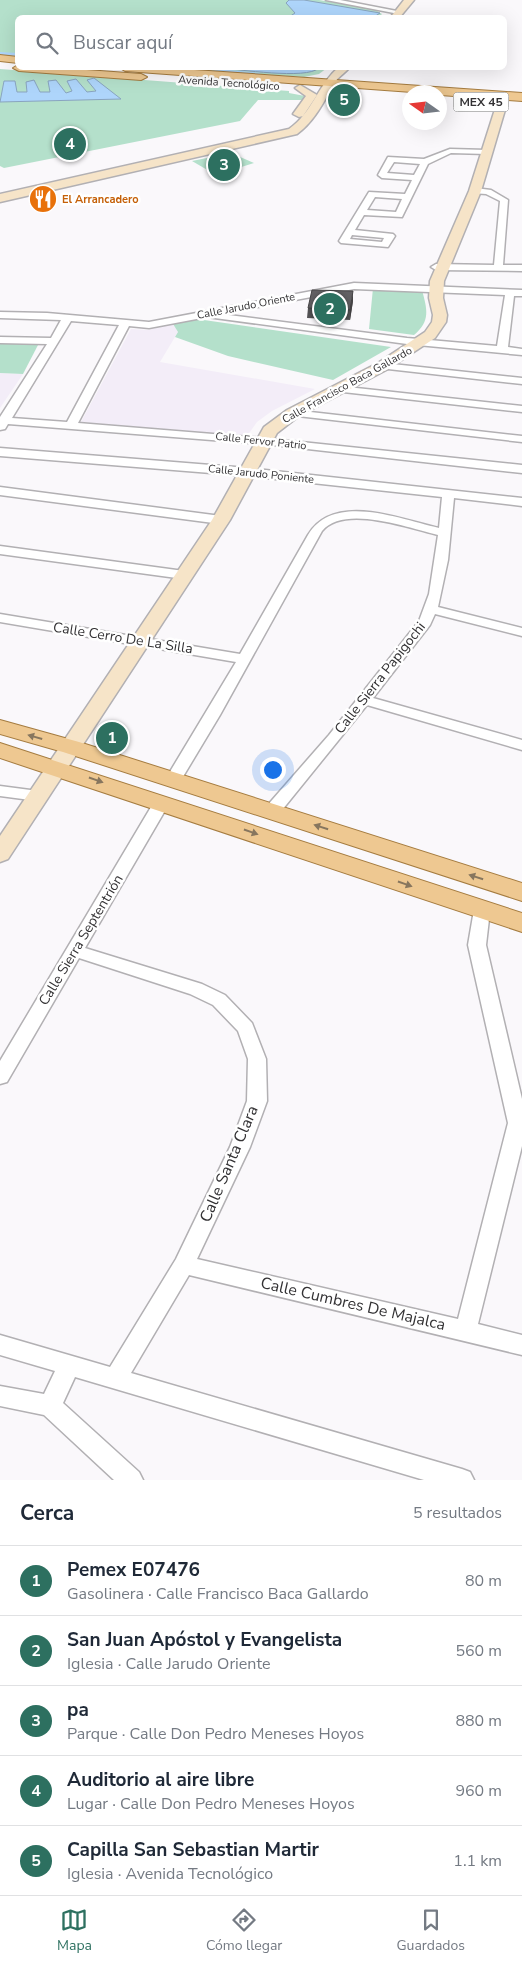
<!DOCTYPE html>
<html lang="es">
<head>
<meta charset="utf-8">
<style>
  body { margin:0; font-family:"Nunito Sans",sans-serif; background:#f6f6f7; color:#1f2937 }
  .compass { position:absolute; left:402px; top:85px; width:45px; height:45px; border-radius:50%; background:#fff; box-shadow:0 5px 20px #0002; rotate:284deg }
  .you { position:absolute; left:272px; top:769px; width:18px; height:18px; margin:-12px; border:4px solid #fff; border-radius:50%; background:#1a73e8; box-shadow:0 0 0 8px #1a73e833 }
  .badge { display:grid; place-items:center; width:32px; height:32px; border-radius:50%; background:#2d7060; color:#fff; font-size:16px; font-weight:700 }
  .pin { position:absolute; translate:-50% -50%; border:2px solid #fff; box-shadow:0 1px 5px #0006 }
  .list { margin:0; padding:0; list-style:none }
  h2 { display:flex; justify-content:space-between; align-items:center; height:65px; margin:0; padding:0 20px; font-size:21px }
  h2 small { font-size:16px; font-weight:400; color:#747a83 }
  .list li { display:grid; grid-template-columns:32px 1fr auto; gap:15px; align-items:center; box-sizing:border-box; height:70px; padding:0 20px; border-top:1px solid #e0e1e3 }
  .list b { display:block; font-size:19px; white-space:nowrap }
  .list p { margin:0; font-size:16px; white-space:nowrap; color:#747a83 }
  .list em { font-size:16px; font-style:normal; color:#747a83 }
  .icon { flex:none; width:28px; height:28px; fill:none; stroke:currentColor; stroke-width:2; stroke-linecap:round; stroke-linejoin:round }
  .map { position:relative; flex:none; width:522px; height:1480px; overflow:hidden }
  .search { position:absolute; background:#fff; box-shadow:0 5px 20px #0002; left:15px; right:15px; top:15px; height:55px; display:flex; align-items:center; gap:12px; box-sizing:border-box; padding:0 18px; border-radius:8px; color:#747a83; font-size:19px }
  .sheet { height:415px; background:#fff }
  nav { display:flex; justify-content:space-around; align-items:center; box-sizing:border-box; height:70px; border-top:1px solid #e0e1e3; background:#fff; font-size:14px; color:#747a83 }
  nav a { display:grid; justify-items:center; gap:2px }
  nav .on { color:#2d7060 }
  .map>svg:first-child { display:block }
  .built { fill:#f3edf8 }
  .green { fill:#b4e0cb }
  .water { fill:#aed5fb; stroke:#89a4bf }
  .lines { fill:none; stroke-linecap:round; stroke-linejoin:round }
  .canal { fill:#aed5fb; fill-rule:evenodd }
  .street-casing { stroke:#b2b0b3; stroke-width:3 }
  .secondary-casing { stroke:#b2b0b3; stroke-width:3 }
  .primary-casing { stroke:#a57c40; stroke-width:2 }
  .street { fill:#fff; fill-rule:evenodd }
  .secondary { fill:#f6e4c8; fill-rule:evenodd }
  .primary { fill:#eec891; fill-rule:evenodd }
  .wall { fill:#545355 }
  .shaded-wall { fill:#454345 }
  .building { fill:#626063; stroke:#454345 }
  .oneway { fill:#87765e }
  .labels { text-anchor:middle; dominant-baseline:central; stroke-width:5; stroke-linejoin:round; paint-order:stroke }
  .far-street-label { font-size:11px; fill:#333234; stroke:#fff }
  .far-food-label { font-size:11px; font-weight:bold; fill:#c56008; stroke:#fff; text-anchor:start }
  .shield { fill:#fff; stroke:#707071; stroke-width:1 }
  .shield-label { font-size:12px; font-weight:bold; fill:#333234 }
  .street-label { font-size:14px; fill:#333234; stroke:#fff }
  .near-street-label { font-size:16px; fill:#333234; stroke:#fff }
</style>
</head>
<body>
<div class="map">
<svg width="522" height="1480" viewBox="0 0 522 1480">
  <rect width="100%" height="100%" fill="#faf8fb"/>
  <g class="built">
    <path d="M 173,324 L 178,332 L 160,362 L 315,389 L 272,411 L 257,422 L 247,436 L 81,422 L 131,329 L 148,330 Z"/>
    <path d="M 0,373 L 23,374 L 0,408 Z"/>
  </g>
  <g class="green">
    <path d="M 0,0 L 319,0 L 374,9 L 382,14 L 378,18 L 18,18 L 17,56 L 0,55 Z"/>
    <path d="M 169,68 L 327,68 L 319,74 L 304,77 Z"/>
    <path d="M 0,69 L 289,91 L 289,93 L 305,96 L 302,100 L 258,100 L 240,121 L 4,168 L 0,166 Z"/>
    <path d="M 231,153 L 254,163 L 216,175 L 192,161 Z"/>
    <path d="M 373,288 L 422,290 C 427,309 431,321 414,335 L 369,329 Z"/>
    <path d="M 197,319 L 391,347 L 333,380 L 228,356 L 175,337 L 178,332 L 173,324 Z"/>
    <path d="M 20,343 L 38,345 L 23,374 L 0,373 L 0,344 Z"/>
  </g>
  <g class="water">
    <path d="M 289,0 L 304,0 L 380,13 L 374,17 L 289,17 L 295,13 L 286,3 Z"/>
    <path d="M 219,68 L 319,68 C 306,80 238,69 219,68 Z"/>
    <path d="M 94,78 L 121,99 L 0,102 L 4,81 L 15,81 L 17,92 L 27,92 L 26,82 L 34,80 L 40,92 L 50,92 L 48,81 L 56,80 L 66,93 L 72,91 L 67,81 L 76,79 L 87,92 L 96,91 L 87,80 Z"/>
  </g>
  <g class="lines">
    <g class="canal">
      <path d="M 0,52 L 18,53 L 18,57 L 0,56 Z"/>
      <path d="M 185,68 L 209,68 L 261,73 L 258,75 Z"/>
    </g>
    <defs>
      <g id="street">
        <path d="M 326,0 L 340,0 L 402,12 L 399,14 Z"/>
        <path d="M 450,149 L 487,150 L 491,152 L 487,154 L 451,153 L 428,164 L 402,217 L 364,215 L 355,230 L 393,234 L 395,236 L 388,247 L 341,243 L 339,241 L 369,192 L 405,194 L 412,180 L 382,178 L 378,175 L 388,157 L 424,159 ZM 394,162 L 420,164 L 414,175 L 387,173 ZM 375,197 L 402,199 L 396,212 L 367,210 ZM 352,235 L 384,238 L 382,242 L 350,239 Z"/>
        <path d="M 475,188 L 491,190 L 508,200 L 503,265 L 522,265 L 522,271 L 436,270 L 431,267 L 436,264 L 494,265 L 500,201 L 486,194 L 472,193 L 472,189 Z"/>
        <path d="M 354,283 L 522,290 L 522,296 L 514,296 L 508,347 L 522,349 L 522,355 L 407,344 L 207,317 L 149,328 L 129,326 L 78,423 L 263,438 L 522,465 L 522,473 L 263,444 L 8,424 L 5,429 L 0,430 L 0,417 L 47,344 L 0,343 L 0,337 L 51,338 L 61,320 L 0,318 L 0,312 L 47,313 L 149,322 ZM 354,289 L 505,295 L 497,346 L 407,338 L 221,314 ZM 71,321 L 119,325 L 67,422 L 12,418 Z"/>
        <path d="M 383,363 L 522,378 L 522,384 L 379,368 L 378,366 Z"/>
        <path d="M 338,386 L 522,406 L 522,412 L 334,391 L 333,389 Z"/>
        <path d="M 293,410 L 522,436 L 522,442 L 289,415 L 289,411 Z"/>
        <path d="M 0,448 L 248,468 L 522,498 L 522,506 L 454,498 L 448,560 L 438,607 L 522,628 L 522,636 L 435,614 L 430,625 L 373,698 L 522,740 L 522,750 L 367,705 L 278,815 L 266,815 L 264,811 L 266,807 L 329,735 L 419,621 L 429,594 L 438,535 C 409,528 344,504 322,531 L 220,715 L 181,780 L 173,785 L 168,783 L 165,780 L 236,662 L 0,622 L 0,614 L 240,654 L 308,535 C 334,492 399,519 439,528 L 442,497 L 248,476 L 0,456 Z"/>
        <path d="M 0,487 L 221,516 L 227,520 L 221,524 L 0,495 Z"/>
        <path d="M 0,546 L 184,571 L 191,575 L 184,579 L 0,554 Z"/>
        <path d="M 0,786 L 38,791 L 46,796 L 38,801 L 0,796 Z"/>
        <path d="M 162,797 L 170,802 L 85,948 L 202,984 L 225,995 L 252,1023 L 266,1059 L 267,1101 L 250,1147 L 197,1259 L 458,1319 L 508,1123 L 468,945 L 474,910 L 476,906 L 488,906 L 490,910 L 486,945 L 522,1099 L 522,1146 L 478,1324 L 522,1335 L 522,1355 L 189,1275 L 131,1373 L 462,1469 L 470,1472 L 474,1480 L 424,1480 L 75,1377 L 63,1403 L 139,1472 L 143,1480 L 114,1480 L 44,1415 L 0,1406 L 0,1386 L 44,1394 L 55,1371 L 0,1355 L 0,1335 L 110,1367 L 176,1259 L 230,1147 L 247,1101 L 248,1059 L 238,1031 L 213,1005 L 190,994 L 79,958 L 7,1082 L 0,1084 L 0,1061 L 154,802 Z"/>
      </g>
      <g id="secondary">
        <path d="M 404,0 L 414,0 L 399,18 L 390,18 Z"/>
        <path d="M 338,68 L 349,68 C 345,73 338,77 335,82 C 324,101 315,121 297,134 L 0,202 L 0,194 L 289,129 C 312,113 318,85 338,68 Z"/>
        <path d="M 300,85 L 317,95 L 303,116 L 299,117 L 293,114 L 306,96 L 295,88 Z"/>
        <path d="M 502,100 L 507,103 L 481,191 L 444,281 L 443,298 L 447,315 L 446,322 L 435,338 L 388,369 L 299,416 L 277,433 L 230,520 L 8,859 L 0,862 L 0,836 L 212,520 L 264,427 L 287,410 L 378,363 L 425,332 L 432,322 L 433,315 L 429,298 L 430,281 L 469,191 L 497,103 Z"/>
      </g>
      <g id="primary">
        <path d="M 0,55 L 18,57 L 18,63 L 0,61 Z"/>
        <path d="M 18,65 L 18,68 L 59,68 L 141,74 L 147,77 L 141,80 L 19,71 L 13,68 Z"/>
        <path d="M 120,68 L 165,68 L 522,93 L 522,101 L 440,95 L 440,92 L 412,92 L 125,71 Z"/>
        <path d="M 0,720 L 79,742 L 522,883 L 522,901 L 63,752 L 0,734 Z"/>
        <path d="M 0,743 L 522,913 L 522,932 L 0,758 Z"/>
      </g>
    </defs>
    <use href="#street" class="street-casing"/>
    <use href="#secondary" class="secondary-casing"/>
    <use href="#primary" class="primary-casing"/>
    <use href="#street" class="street"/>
    <use href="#secondary" class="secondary"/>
    <use href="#primary" class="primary"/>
  </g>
  <path class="wall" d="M 353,301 L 350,320 L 307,318 L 308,308 Z"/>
  <path class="shaded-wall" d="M 353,291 L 353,301 L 350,320 L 350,310 Z"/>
  <path class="building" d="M 312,290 L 353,291 L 350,310 L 308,308 Z"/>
  <defs><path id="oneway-solid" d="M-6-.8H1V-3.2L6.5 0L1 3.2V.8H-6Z" transform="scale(1.25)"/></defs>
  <g class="oneway">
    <use href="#oneway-solid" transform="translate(35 737) rotate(-164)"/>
    <use href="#oneway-solid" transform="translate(96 780) rotate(19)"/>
    <use href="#oneway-solid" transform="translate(321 827) rotate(-162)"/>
    <use href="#oneway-solid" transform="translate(251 832) rotate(19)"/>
    <use href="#oneway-solid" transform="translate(476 877) rotate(-162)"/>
    <use href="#oneway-solid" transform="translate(405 884) rotate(19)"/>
  </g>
  <defs>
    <symbol id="restaurant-disc" viewBox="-11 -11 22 22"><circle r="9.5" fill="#e8710a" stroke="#fff"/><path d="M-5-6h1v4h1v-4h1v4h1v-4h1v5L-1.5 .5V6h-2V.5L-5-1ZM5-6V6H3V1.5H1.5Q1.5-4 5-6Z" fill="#fff"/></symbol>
  </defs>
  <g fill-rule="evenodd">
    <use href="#restaurant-disc" x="27" y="183" width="32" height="32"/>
  </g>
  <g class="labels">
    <g class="far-street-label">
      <text transform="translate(229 83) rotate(4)">Avenida Tecnológico</text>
      <text transform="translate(246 306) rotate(-11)">Calle Jarudo Oriente</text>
      <text transform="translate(347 385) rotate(-29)">Calle Francisco Baca Gallardo</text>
      <text transform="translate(261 441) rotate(6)">Calle Fervor Patrio</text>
      <text transform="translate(261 474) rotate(6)">Calle Jarudo Poniente</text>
    </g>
    <g class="far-food-label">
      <text x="62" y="199">El Arrancadero</text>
    </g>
    <rect class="shield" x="453.5" y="92.5" width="55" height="19" rx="4"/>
    <g class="shield-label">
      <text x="481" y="102">MEX 45</text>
    </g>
    <g class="street-label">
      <text transform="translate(123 638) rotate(9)">Calle Cerro De La Silla</text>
      <text transform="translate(380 678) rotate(-52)">Calle Sierra Papigochi</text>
      <text transform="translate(81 940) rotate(-59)">Calle Sierra Septentrión</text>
    </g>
    <g class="near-street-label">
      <text transform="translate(229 1164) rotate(-67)">Calle Santa Clara</text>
      <text transform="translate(353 1304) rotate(13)">Calle Cumbres De Majalca</text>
    </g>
  </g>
</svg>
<svg class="compass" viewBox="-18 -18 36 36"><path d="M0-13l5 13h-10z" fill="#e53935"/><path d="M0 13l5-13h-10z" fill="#747a83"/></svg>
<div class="you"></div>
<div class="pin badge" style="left:112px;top:738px">1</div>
<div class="pin badge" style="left:330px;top:309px">2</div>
<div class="pin badge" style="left:224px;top:165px">3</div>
<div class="pin badge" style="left:70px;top:144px">4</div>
<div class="pin badge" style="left:344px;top:100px">5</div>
<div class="search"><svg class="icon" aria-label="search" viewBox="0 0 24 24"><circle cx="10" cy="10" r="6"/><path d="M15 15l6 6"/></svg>Buscar aquí</div>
</div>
<section class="sheet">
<h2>Cerca<small>5 resultados</small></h2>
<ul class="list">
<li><span class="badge">1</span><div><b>Pemex E07476</b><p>Gasolinera · Calle Francisco Baca Gallardo</p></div><em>80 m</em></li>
<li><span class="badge">2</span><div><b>San Juan Apóstol y Evangelista</b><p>Iglesia · Calle Jarudo Oriente</p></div><em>560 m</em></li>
<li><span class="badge">3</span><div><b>pa</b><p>Parque · Calle Don Pedro Meneses Hoyos</p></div><em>880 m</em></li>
<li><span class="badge">4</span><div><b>Auditorio al aire libre</b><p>Lugar · Calle Don Pedro Meneses Hoyos</p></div><em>960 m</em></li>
<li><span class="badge">5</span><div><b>Capilla San Sebastian Martir</b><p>Iglesia · Avenida Tecnológico</p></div><em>1.1 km</em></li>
</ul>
</section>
<nav>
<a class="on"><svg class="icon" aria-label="map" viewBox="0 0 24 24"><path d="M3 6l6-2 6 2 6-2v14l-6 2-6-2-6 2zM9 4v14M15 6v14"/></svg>Mapa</a>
<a><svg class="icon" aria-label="directions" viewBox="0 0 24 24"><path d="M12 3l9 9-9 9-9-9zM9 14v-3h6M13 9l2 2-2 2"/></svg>Cómo llegar</a>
<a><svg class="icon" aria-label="saved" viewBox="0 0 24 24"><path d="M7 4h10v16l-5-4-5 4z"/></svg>Guardados</a>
</nav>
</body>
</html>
